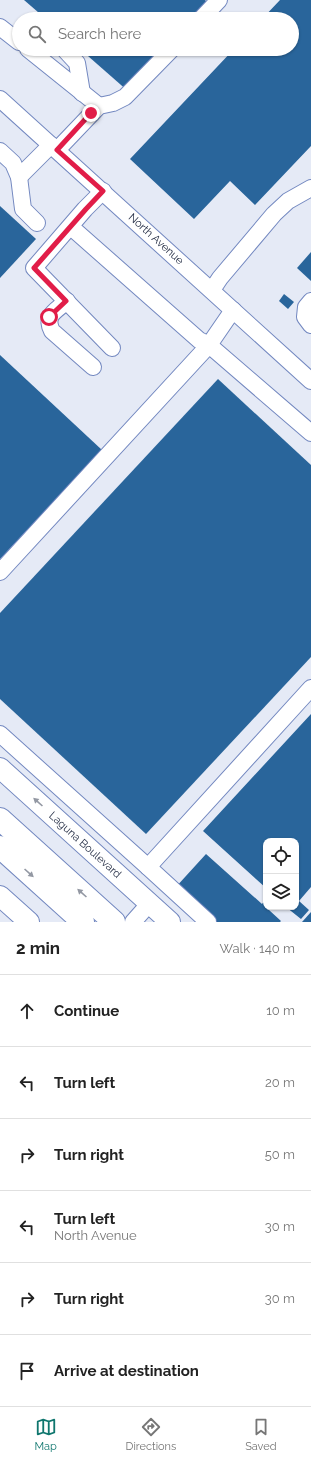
<!DOCTYPE html>
<html lang="en">
<head>
<meta charset="utf-8">
<style>
  body { margin:0; font-family:Raleway,sans-serif; background:#f6f6f6; color:#222 }
  .controls { position:absolute; right:12px; bottom:12px; display:grid; overflow:hidden; border-radius:8px; box-shadow:0 1px 3px #0004 }
  .controls button { width:36px; height:36px; display:grid; place-items:center; padding:0; border:0; border-bottom:1px solid #e0e0e0; background:#fff; color:#222; font:20px sans-serif }
  .stop { position:absolute; width:12px; height:12px; margin:-9px; border:3px solid #e11d48; border-radius:50%; background:#fff }
  .stop.end { background:#e11d48; border-color:#fff; box-shadow:0 1px 4px #0008 }
  .list { margin:0; padding:0; list-style:none }
  h2 { display:flex; justify-content:space-between; align-items:center; height:52px; margin:0; padding:0 16px; font-size:17px }
  h2 small { font-size:13px; font-weight:400; color:#767676 }
  .list li { display:grid; grid-template-columns:26px 1fr auto; gap:12px; align-items:center; box-sizing:border-box; height:72px; padding:0 16px; border-top:1px solid #e0e0e0 }
  .list b { display:block; font-size:15px; white-space:nowrap }
  .list p { margin:0; font-size:13px; white-space:nowrap; color:#767676 }
  .list em { font-size:13px; font-style:normal; color:#767676 }
  .icon { flex:none; width:22px; height:22px; fill:none; stroke:currentColor; stroke-width:2; stroke-linecap:round; stroke-linejoin:round }
  .map { position:relative; flex:none; width:311px; height:922px; overflow:hidden }
  .search { position:absolute; background:#fff; box-shadow:0 1px 3px #0004; left:12px; right:12px; top:12px; height:44px; display:flex; align-items:center; gap:10px; box-sizing:border-box; padding:0 14px; border-radius:22px; color:#767676; font-size:15px }
  .sheet { height:484px; background:#fff }
  nav { display:flex; justify-content:space-around; align-items:center; box-sizing:border-box; height:56px; border-top:1px solid #e0e0e0; background:#fff; font-size:11px; color:#767676 }
  nav a { display:grid; justify-items:center; gap:2px }
  nav .on { color:#0f766e }
  .map>svg:first-child { display:block }
  .building { fill:#29659b }
  .lines { fill:none; stroke-linecap:round; stroke-linejoin:round }
  .minor-casing { stroke:#7388c0; stroke-width:18 }
  .major-casing { stroke:#7388c0; stroke-width:22 }
  .highway-casing { stroke:#7388c0; stroke-width:24 }
  .minor { stroke:#fff; stroke-width:16 }
  .major { stroke:#fff; stroke-width:20 }
  .highway { stroke:#fff; stroke-width:22 }
  .oneway { fill:#9398a3 }
  .route { stroke:#e11d48; stroke-width:5 }
  .labels { text-anchor:middle; dominant-baseline:central; stroke-width:4; stroke-linejoin:round; paint-order:stroke }
  .street-label { font-size:11px; fill:#273047; stroke:#fff }
</style>
</head>
<body>
<div class="map">
<svg width="311" height="922" viewBox="0 0 311 922">
  <rect width="100%" height="100%" fill="#e5eaf6"/>
  <g class="building">
    <path d="M 24,0 L 205,0 L 207,2 L 193,19 L 46,19 Z"/>
    <path d="M 280,0 L 311,0 L 311,146 L 255,205 L 230,181 L 194,219 L 130,159 L 234,49 L 292,49 L 292,19 L 262,19 Z"/>
    <path d="M 80,49 L 166,49 L 129,92 Z"/>
    <path d="M 0,206 L 36,239 L 0,278 Z"/>
    <path d="M 311,252 L 311,281 L 297,268 Z"/>
    <path d="M 284,294 L 294,302 L 288,309 L 279,301 Z"/>
    <path d="M 0,355 L 102,450 L 0,559 Z"/>
    <path d="M 218,379 L 311,465 L 311,657 L 146,834 L 0,699 L 0,613 Z"/>
    <path d="M 311,714 L 311,887 L 299,901 L 309,910 L 301,919 L 286,907 L 296,907 L 296,841 L 266,841 L 266,888 L 203,831 Z"/>
    <path d="M 206,854 L 262,904 L 266,899 L 266,907 L 272,907 L 269,910 L 281,921 L 280,922 L 213,922 L 175,888 Z"/>
    <path d="M 311,912 L 311,922 L 302,922 Z"/>
  </g>
  <g class="lines">
    <defs>
      <g id="minor">
        <path d="M 201,19 L 219,0"/>
        <path d="M 0,27 L 19,42"/>
        <path d="M 28,49 L 99,106"/>
        <path d="M 64,49 L 77,63 L 82,93"/>
        <path d="M 0,99 L 311,381"/>
        <path d="M 57,150 L 99,106 L 113,103 L 125,97 L 172,49"/>
        <path d="M 0,151 L 13,163 L 19,177 L 23,209 L 37,223"/>
        <path d="M 19,177 L 51,145"/>
        <path d="M 103,191 L 85,209 L 34,268 L 112,348"/>
        <path d="M 71,227 L 199,340 L 209,345 L 233,310"/>
        <path d="M 212,290 L 220,278 L 274,214 L 288,201 L 311,188"/>
        <path d="M 67,301 C 56,311 44,315 52,331 L 93,367"/>
        <path d="M 311,301 L 306,307 L 305,317 L 311,325"/>
        <path d="M 0,572 L 209,345 L 311,433"/>
        <path d="M 0,734 L 148,867"/>
        <path d="M 133,922 L 149,904"/>
        <path d="M 208,922 L 148,867 L 311,688"/>
      </g>
      <g id="major">
        <path d="M 0,768 L 170,922"/>
        <path d="M 0,896 L 29,922"/>
      </g>
      <g id="highway">
        <path d="M 0,819 L 114,922"/>
        <path d="M 0,847 L 83,922"/>
      </g>
    </defs>
    <use href="#minor" class="minor-casing"/>
    <use href="#major" class="major-casing"/>
    <use href="#highway" class="highway-casing"/>
    <use href="#minor" class="minor"/>
    <use href="#major" class="major"/>
    <use href="#highway" class="highway"/>
  </g>
  <defs><path id="oneway-solid" d="M-6-.8H1V-3.2L6.5 0L1 3.2V.8H-6Z"/></defs>
  <g class="oneway">
    <use href="#oneway-solid" transform="translate(38 802) rotate(-138)"/>
    <use href="#oneway-solid" transform="translate(29 873) rotate(42)"/>
    <use href="#oneway-solid" transform="translate(82 893) rotate(-138)"/>
  </g>
  <g class="lines">
    <path class="route" d="M 49,317 L 66,301 L 34,268 L 86,209 L 103,191 L 57,150 L 91,113"/>
  </g>
  <g class="labels">
    <g class="street-label">
      <text transform="translate(156 239) rotate(42)">North Avenue</text>
      <text transform="translate(85 845) rotate(42)">Laguna Boulevard</text>
    </g>
  </g>
</svg>
<div class="controls">
<button><svg class="icon" aria-label="locate" viewBox="0 0 24 24"><circle cx="12" cy="12" r="6"/><path d="M12 2v4M12 18v4M2 12h4M18 12h4"/></svg></button>
<button><svg class="icon" aria-label="layers" viewBox="0 0 24 24"><path d="M12 4l9 5-9 5-9-5zM3 14l9 5 9-5"/></svg></button>
</div>
<div class="stop" style="left:49px;top:317px"></div>
<div class="stop end" style="left:91px;top:113px"></div>
<div class="search"><svg class="icon" aria-label="search" viewBox="0 0 24 24"><circle cx="10" cy="10" r="6"/><path d="M15 15l6 6"/></svg>Search here</div>
</div>
<section class="sheet">
<h2>2 min<small>Walk · 140 m</small></h2>
<ul class="list">
<li><svg class="icon" aria-label="ahead" viewBox="0 0 24 24"><path d="M12 20V5M6 11l6-6 6 6"/></svg><div><b>Continue</b></div><em>10 m</em></li>
<li><svg class="icon" aria-label="left" viewBox="0 0 24 24"><path d="M17 20v-9H6M10 6l-5 5 5 5"/></svg><div><b>Turn left</b></div><em>20 m</em></li>
<li><svg class="icon" aria-label="right" viewBox="0 0 24 24"><path d="M7 20v-9h11M14 6l5 5-5 5"/></svg><div><b>Turn right</b></div><em>50 m</em></li>
<li><svg class="icon" aria-label="left" viewBox="0 0 24 24"><path d="M17 20v-9H6M10 6l-5 5 5 5"/></svg><div><b>Turn left</b><p>North Avenue</p></div><em>30 m</em></li>
<li><svg class="icon" aria-label="right" viewBox="0 0 24 24"><path d="M7 20v-9h11M14 6l5 5-5 5"/></svg><div><b>Turn right</b></div><em>30 m</em></li>
<li><svg class="icon" aria-label="arrive" viewBox="0 0 24 24"><path d="M6 21V4h12l-3 4 3 4H6"/></svg><div><b>Arrive at destination</b></div></li>
</ul>
</section>
<nav>
<a class="on"><svg class="icon" aria-label="map" viewBox="0 0 24 24"><path d="M3 6l6-2 6 2 6-2v14l-6 2-6-2-6 2zM9 4v14M15 6v14"/></svg>Map</a>
<a><svg class="icon" aria-label="directions" viewBox="0 0 24 24"><path d="M12 3l9 9-9 9-9-9zM9 14v-3h6M13 9l2 2-2 2"/></svg>Directions</a>
<a><svg class="icon" aria-label="saved" viewBox="0 0 24 24"><path d="M7 4h10v16l-5-4-5 4z"/></svg>Saved</a>
</nav>
</body>
</html>
